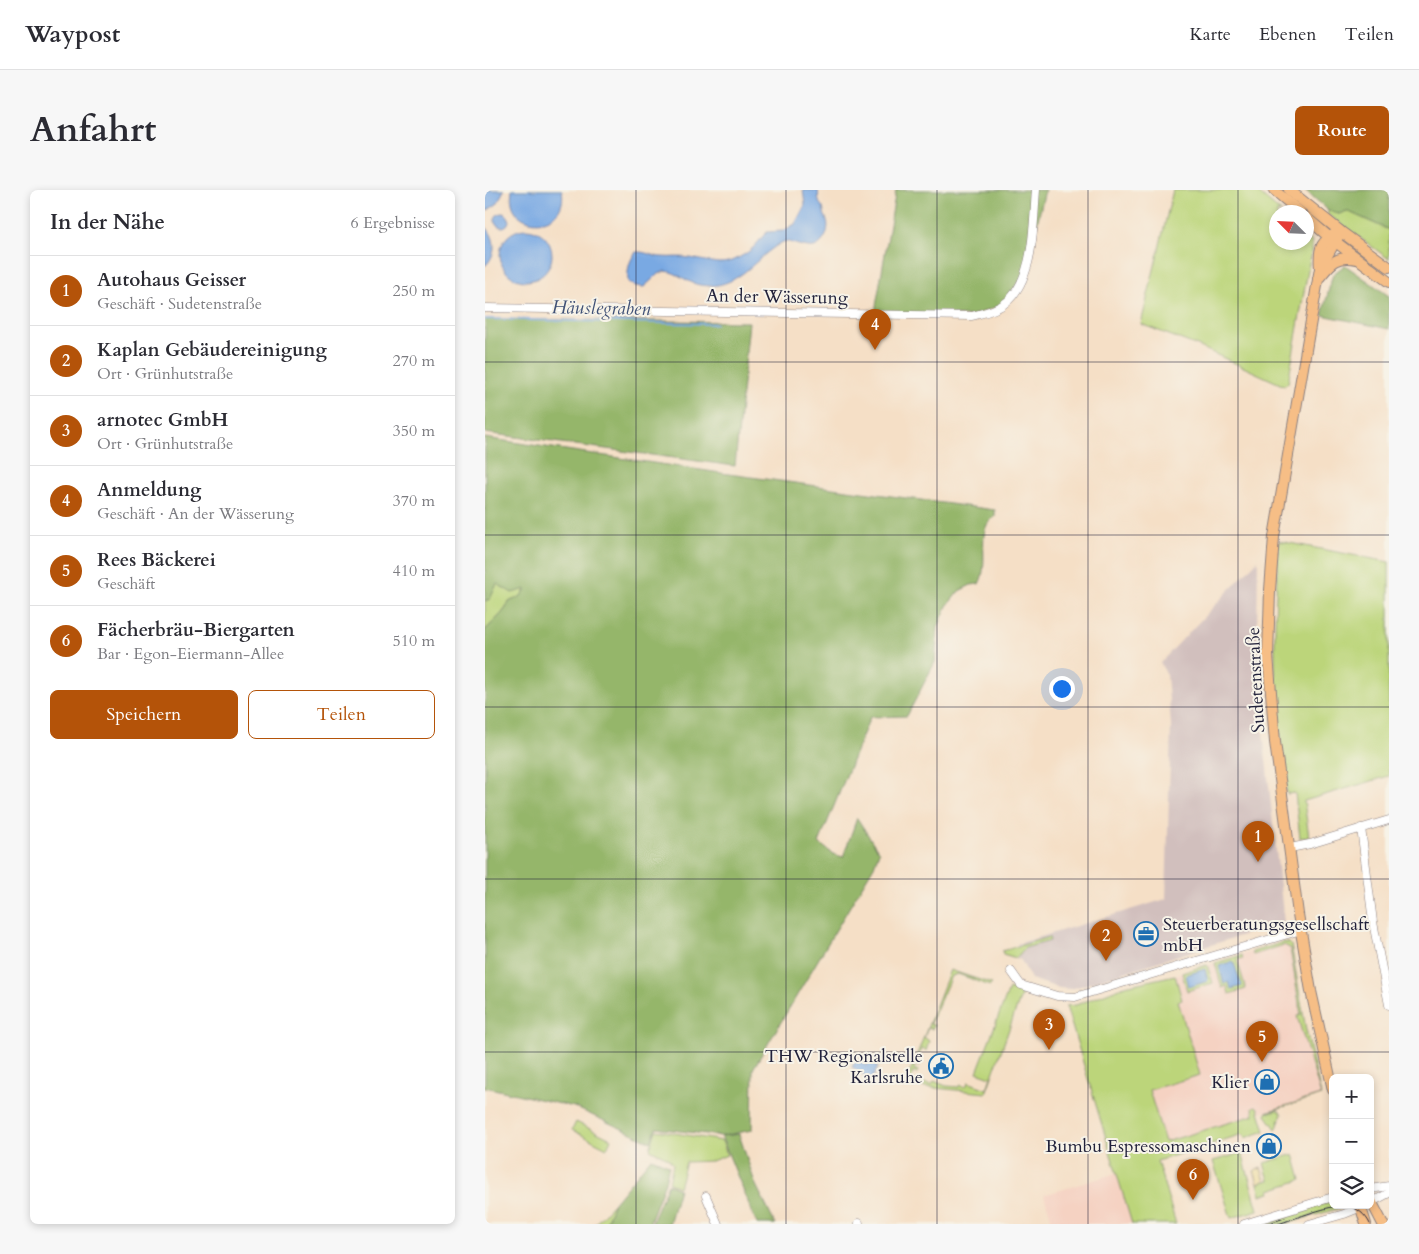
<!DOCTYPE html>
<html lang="de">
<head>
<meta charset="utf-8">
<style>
  body { margin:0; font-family:Cardo,serif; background:#f7f7f7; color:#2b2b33 }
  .controls { position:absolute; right:15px; bottom:15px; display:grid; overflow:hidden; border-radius:8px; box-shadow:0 2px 8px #0003 }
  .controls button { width:45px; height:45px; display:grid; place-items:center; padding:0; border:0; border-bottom:1px solid #e1e1e2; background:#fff; color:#2b2b33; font:25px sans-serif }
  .compass { position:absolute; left:784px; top:15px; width:45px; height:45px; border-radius:50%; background:#fff; box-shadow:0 2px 8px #0003; rotate:294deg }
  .you { position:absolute; left:576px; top:498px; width:18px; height:18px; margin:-12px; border:4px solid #fff; border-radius:50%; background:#1a73e8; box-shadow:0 0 0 8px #1a73e833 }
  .badge { display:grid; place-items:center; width:32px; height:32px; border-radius:50%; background:#b45309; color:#fff; font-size:16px; font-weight:700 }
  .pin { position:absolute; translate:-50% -41px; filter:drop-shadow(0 1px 2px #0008) }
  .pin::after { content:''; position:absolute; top:26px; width:18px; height:15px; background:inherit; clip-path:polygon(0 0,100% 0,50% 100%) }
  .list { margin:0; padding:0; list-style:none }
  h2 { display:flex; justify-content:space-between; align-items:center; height:65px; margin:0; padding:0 20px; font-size:21px }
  h2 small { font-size:16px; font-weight:400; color:#7c7c81 }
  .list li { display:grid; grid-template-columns:32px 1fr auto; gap:15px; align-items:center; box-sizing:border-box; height:70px; padding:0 20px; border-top:1px solid #e1e1e2 }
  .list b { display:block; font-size:19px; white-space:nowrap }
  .list p { margin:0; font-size:16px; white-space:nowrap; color:#7c7c81 }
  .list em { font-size:16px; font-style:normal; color:#7c7c81 }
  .actions { display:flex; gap:10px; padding:15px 20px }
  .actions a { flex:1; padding:11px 0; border:1px solid #b45309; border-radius:8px; text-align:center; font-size:18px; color:#b45309 }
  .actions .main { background:#b45309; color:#fff }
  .icon { flex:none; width:28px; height:28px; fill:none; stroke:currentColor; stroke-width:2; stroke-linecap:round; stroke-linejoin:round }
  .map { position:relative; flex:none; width:904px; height:1034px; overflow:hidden; border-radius:8px }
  header { display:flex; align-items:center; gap:30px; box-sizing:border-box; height:70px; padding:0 25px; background:#fff; border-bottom:1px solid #e1e1e2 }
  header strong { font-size:24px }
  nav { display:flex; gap:28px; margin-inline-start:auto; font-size:18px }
  .intro { display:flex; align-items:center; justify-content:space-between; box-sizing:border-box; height:120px; padding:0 30px }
  h1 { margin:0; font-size:35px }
  .button { padding:12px 22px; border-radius:8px; background:#b45309; color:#fff; font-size:18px; font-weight:700 }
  main { display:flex; gap:30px; padding:0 30px }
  aside { flex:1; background:#fff; border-radius:8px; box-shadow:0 2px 8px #0003 }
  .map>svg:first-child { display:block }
  .built { fill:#f5d2c2 }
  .industrial { fill:#d1bfbd }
  .green { fill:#bcd57a; stroke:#6f7c5a }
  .forest { fill:#95b66a; stroke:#5c6c52 }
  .sand { fill:#eeda9e; stroke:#887e6c }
  .water { fill:#79a9e3; stroke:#4e668f }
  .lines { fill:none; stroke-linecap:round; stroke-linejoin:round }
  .stream { stroke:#79a9e3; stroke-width:2 }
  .minor-casing { stroke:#8c8080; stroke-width:9 }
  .major-casing { stroke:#8c8080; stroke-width:12 }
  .minor { stroke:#fff; stroke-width:8 }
  .major { stroke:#f6be86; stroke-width:10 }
  .tram { stroke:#22223b; stroke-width:1 }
  .grid { fill:none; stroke:#22223b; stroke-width:1; stroke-opacity:0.55 }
  .labels { text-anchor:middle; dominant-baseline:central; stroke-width:4; stroke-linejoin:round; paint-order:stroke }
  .street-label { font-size:18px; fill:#22223b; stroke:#f7f3e8 }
  .poi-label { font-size:18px; fill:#22223b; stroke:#f7f3e8; text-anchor:end }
  .water-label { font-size:19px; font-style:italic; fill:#405176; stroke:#f7f3e8 }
</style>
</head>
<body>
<header>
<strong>Waypost</strong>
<nav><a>Karte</a><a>Ebenen</a><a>Teilen</a></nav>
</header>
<div class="intro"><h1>Anfahrt</h1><a class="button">Route</a></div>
<main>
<aside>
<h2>In der Nähe<small>6 Ergebnisse</small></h2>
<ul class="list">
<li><span class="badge">1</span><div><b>Autohaus Geisser</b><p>Geschäft · Sudetenstraße</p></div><em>250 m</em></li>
<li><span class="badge">2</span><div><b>Kaplan Gebäudereinigung</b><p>Ort · Grünhutstraße</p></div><em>270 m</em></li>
<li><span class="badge">3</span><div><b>arnotec GmbH</b><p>Ort · Grünhutstraße</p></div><em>350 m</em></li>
<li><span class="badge">4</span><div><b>Anmeldung</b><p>Geschäft · An der Wässerung</p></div><em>370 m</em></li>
<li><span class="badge">5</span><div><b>Rees Bäckerei</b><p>Geschäft</p></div><em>410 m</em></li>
<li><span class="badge">6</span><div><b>Fächerbräu-Biergarten</b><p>Bar · Egon-Eiermann-Allee</p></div><em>510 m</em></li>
</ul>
<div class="actions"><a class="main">Speichern</a><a>Teilen</a></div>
</aside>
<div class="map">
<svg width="904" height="1034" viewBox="0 0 904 1034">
  <rect width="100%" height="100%" fill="#f7f3e8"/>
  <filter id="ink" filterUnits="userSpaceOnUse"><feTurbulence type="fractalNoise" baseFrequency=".02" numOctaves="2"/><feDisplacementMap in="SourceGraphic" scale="10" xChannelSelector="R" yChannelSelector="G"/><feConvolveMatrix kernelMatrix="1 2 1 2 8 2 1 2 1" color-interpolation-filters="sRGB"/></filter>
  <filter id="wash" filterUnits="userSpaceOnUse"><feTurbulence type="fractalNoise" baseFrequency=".0096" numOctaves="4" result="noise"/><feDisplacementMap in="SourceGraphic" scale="20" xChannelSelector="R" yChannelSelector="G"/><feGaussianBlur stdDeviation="1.12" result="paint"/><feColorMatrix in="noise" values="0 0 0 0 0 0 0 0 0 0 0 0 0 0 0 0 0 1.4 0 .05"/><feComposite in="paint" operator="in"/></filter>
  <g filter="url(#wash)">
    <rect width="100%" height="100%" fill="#f5dfc6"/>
    <g class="built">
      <path d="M 799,752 L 804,753 L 806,755 L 821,840 L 836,905 L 680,952 L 664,900 L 715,885 L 693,811 L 697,809 L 690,785 Z"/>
      <path d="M 632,983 L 647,1034 L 568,1034 L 559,1005 Z"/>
    </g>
    <path class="industrial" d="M 773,370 L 772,443 L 775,516 L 799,732 L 586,799 L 574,798 L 546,789 L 536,770 L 518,764 L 517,761 L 533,757 L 532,754 L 681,709 L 686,535 L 682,485 L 675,473 Z"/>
    <g class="green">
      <path d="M 688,0 L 770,0 L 796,22 L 792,22 L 792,52 L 822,52 L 822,45 L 827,53 L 827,57 L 803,193 L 800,195 L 795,194 L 715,157 L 656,134 Z"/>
      <path d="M 844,21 L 854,24 L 862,21 L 904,40 L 904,69 L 842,24 Z"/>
      <path d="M 794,351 L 904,372 L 904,586 L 819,611 L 824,647 L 815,648 L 810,603 L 802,604 C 799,576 795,548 792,520 C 788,464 790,407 794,351 Z"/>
      <path d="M 12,393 L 42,398 L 36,406 L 24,412 C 20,423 8,431 0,441 L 0,411 L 5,409 Z"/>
      <path d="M 564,747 L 565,751 L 540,758 L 531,768 L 518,764 L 517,761 Z"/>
      <path d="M 799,752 L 804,753 L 806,755 L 821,840 L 836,905 L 781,922 L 836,905 L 812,826 L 816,825 L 805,758 L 799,755 L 768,765 L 767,762 Z"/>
      <path d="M 757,765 L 758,768 L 752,770 L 761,799 L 744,804 L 742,796 L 737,798 L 730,773 Z"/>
      <path d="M 722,775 L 728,793 L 702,801 L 697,783 Z"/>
      <path d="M 465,780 L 507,794 L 505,796 L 473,784 L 466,786 L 445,834 L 449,835 L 447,839 L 443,838 L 439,847 L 444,851 L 441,861 L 437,857 L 432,870 L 435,877 L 430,875 L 429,879 L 433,881 L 432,883 L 428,882 L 425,891 C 433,894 440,892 447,895 L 449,891 L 461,896 L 474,897 L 475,895 L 481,897 L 483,892 L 502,899 L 506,887 L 492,882 L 524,799 L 537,803 L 501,903 L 420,895 Z"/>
      <path d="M 690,785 L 697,810 L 693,811 L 715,885 L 664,900 L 680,952 L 769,925 L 768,917 L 771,916 L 773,918 L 780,941 L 760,948 L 758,944 L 672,971 L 691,1034 L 647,1034 L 581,816 L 591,815 L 640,796 Z"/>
      <path d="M 792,920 L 795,921 L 797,924 L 792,938 L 791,939 L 781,925 L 782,923 Z"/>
      <path d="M 91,932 L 126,949 L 122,958 L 87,940 Z"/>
      <path d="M 171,940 L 237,951 L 242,965 L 227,971 L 201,972 L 194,997 L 184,993 L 188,974 L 183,968 L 165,959 Z"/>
      <path d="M 757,963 L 773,1020 L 746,1028 L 728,971 Z"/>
      <path d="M 809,964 L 816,990 L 785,1000 L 786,1003 L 776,1005 L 773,993 L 784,990 L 779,973 Z"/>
      <path d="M 848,1011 L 848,1015 L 854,1015 L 855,1018 L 799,1034 L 782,1034 L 782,1031 Z"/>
      <path d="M 129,1013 L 121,1033 L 122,1034 L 110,1034 Z"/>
    </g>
    <g class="forest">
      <path d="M 411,0 L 560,0 L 540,85 L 519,114 L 487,126 L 391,124 L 391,116 Z"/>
      <path d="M 820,0 L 904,0 L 904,40 L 862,21 L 854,24 L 844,21 Z"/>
      <path d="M 860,75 L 904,106 L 904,139 L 837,125 L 848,84 Z"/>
      <path d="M 0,129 L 264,132 L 250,276 L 0,243 Z"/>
      <path d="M 0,248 L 236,283 L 510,320 L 510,327 C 489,338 506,372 494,394 L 486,395 L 474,401 L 462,416 L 453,437 L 450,472 L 422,526 L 385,527 L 334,653 L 348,664 L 358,667 L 372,628 L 394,662 L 389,676 L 268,879 L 267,940 L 237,946 L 254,944 L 270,993 L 290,1034 L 272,1034 L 236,946 L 171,938 L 166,952 L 89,917 L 0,897 L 0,441 C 8,431 20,423 24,412 L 36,406 L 41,399 L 27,403 L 12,394 L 5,409 L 0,411 Z"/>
      <path d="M 166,968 L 184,975 L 180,992 L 164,1034 L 122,1034 L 121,1033 L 129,1013 Z"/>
      <path d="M 183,994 L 194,999 L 184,1034 L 166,1034 Z"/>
    </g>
    <path class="sand" d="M 776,978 L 780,991 L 773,993 L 769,981 Z"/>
    <g class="water">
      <path d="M 0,0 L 19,0 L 12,14 L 0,22 Z"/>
      <path d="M 27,0 L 77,0 C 85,42 19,43 27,0 Z"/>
      <path d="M 318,0 L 333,0 C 334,4 333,8 334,11 C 334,14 337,15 338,18 C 339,22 339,24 341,28 C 346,37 340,54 329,57 C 325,58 319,56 314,55 C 308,54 302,49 296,53 C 268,69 253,101 215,95 C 202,93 193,82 180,81 L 172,85 L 159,97 L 151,96 L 143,92 C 142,81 144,70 151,62 C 161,61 168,67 177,67 C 186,68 196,66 205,68 C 231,72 238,79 263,62 C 271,57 275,48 282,42 L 298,41 L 310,34 L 320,15 Z"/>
      <circle cx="17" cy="30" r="7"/>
      <path d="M 0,36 C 12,48 12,65 0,76 Z"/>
      <circle cx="41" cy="65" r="26"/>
      <path d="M 748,771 L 757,796 L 746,799 L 744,792 L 739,794 L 734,776 Z"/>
      <path d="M 720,779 L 723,791 L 704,797 L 701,785 Z"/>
      <path d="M 372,869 L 381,876 L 385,871 L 393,877 L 388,887 L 385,889 L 367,877 Z"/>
    </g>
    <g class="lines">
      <path class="stream" d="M 0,129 L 231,134"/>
    </g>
  </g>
  <g filter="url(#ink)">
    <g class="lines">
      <defs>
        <g id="minor">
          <path d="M 0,118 L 487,126 C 498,123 510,121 519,114 C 550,91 548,35 551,0"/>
          <path d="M 876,638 L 888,732 L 904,815"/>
          <path d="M 805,658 L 825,654 L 904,630"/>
          <path d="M 526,781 L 536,795 L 572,806 L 590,807 L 816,740"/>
          <path d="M 885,999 L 904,996"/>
          <path d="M 221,1006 L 233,1034"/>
          <path d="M 885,1013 L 904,1003"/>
          <path d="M 374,1034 L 374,1033"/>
          <path d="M 759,1034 L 848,1007"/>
          <path d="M 824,1034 L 859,1024 L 881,1015"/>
        </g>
        <g id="major">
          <path d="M 789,0 L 815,22"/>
          <path d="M 804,0 L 855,41 L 904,77"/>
          <path d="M 822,28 L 844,47 L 904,92"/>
          <path d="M 835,78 L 853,47"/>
          <path d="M 833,89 C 846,74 850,65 872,69"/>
          <path d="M 848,900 L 826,801 L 813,724 L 790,552 L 783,465 L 785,400 L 789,347 L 835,78 C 833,57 836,51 855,41"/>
          <path d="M 885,1009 L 898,1034"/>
          <path d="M 875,1015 L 881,1034"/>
        </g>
      </defs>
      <use href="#minor" class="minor-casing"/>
      <use href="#major" class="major-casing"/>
      <use href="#minor" class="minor"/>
      <use href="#major" class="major"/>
      <g class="tram">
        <path d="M 781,1034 L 800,1028"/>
        <path d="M 793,1034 C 809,1029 846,1014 861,1016 C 872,1017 881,1025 885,1034"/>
      </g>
    </g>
  </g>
  <path class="grid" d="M 151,0 L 151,1034M 301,0 L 301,1034M 452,0 L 452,1034M 603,0 L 603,1034M 753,0 L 753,1034M 0,172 L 904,172M 0,345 L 904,345M 0,517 L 904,517M 0,689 L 904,689M 0,862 L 904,862"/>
  <defs>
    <symbol id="office-ring" viewBox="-11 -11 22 22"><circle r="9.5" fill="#f7f3e8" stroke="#1f6fb2" stroke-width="1.5"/><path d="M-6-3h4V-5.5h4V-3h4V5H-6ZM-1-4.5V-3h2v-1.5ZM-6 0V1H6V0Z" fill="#1f6fb2"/></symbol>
    <symbol id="civic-ring" viewBox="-11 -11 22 22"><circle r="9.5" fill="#f7f3e8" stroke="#1f6fb2" stroke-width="1.5"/><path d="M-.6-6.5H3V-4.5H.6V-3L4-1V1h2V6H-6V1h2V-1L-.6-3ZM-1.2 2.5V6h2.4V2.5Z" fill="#1f6fb2"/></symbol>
    <symbol id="shop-ring" viewBox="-11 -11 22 22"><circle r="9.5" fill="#f7f3e8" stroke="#1f6fb2" stroke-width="1.5"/><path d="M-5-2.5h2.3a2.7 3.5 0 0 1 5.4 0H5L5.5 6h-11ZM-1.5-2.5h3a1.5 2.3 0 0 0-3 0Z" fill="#1f6fb2"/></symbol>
  </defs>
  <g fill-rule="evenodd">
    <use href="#office-ring" x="647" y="730" width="28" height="28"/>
    <use href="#civic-ring" x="442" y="862" width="28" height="28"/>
    <use href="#shop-ring" x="768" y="878" width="28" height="28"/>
    <use href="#shop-ring" x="770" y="942" width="28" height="28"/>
  </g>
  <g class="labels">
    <g class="street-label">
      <text transform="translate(292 107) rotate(1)">An der Wässerung</text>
      <text transform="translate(771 490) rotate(-93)">Sudetenstraße</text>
    </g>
    <g class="poi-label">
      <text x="678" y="734" text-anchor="start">Steuerberatungsgesellschaft<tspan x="678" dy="21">mbH</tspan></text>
      <text x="438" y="866">THW Regionalstelle<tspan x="438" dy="21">Karlsruhe</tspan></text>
      <text x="764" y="892">Klier</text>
      <text x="766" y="956">Bumbu Espressomaschinen</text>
    </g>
    <g class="water-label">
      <text transform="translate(116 118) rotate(1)">Häuslegraben</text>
    </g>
  </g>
</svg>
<div class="controls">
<button>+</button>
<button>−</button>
<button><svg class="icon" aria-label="layers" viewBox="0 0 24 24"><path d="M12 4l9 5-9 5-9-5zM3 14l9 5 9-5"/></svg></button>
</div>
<svg class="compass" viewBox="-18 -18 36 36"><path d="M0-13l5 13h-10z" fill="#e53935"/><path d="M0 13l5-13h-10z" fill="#7c7c81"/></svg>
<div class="you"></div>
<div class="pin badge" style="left:773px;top:672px">1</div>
<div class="pin badge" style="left:621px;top:771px">2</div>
<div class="pin badge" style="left:564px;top:860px">3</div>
<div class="pin badge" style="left:390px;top:160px">4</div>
<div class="pin badge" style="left:777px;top:872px">5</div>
<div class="pin badge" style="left:708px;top:1010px">6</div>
</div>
</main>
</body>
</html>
